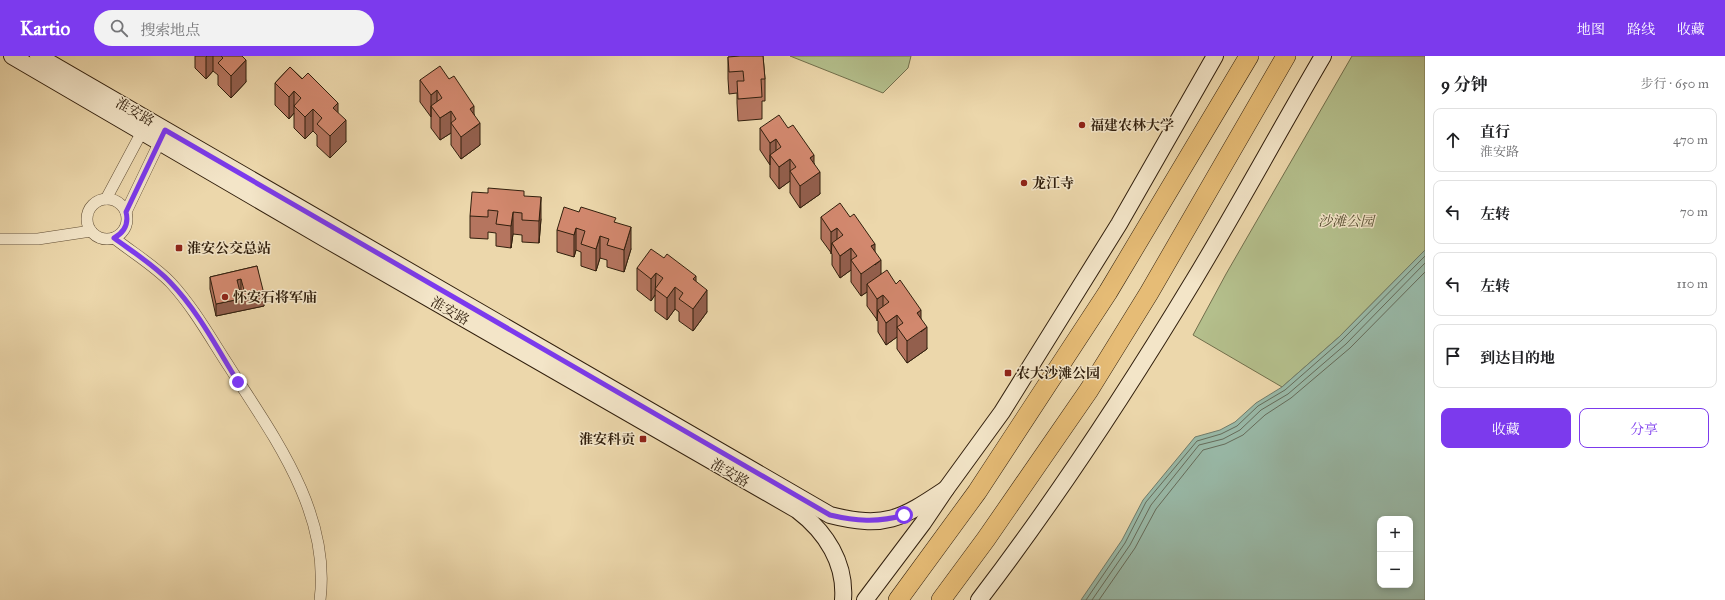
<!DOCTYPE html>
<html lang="zh">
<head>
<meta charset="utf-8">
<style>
  body { margin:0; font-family:"IM FELL Great Primer","Noto Serif SC",serif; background:#f2f2f2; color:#202124 }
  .controls { position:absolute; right:12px; bottom:12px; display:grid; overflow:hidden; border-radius:8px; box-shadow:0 2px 6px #0003 }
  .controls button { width:36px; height:36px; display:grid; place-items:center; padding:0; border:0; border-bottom:1px solid #e0e0e0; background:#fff; color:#202124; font:20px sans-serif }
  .stop { position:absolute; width:12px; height:12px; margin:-9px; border:3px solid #7c3aed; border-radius:50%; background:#fff }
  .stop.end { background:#7c3aed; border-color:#fff; box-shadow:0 1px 4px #0008 }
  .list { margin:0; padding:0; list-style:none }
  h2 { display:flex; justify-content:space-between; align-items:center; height:52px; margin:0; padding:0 16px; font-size:17px }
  h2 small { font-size:13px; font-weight:400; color:#757577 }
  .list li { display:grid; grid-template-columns:26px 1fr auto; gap:12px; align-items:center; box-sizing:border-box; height:64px; margin:0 8px 8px; padding:0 8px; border:1px solid #e0e0e0; border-radius:8px }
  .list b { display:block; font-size:15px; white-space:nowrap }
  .list p { margin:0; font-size:13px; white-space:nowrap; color:#757577 }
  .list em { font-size:13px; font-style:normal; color:#757577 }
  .actions { display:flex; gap:8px; padding:12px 16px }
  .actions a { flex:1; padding:9px 0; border:1px solid #7c3aed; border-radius:8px; text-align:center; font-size:14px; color:#7c3aed }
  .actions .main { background:#7c3aed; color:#fff }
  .icon { flex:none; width:22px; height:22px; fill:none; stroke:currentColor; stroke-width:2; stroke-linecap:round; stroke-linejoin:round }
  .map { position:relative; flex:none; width:1425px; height:544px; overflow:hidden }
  header { display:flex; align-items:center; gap:24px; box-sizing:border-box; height:56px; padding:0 20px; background:#7c3aed; color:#fff }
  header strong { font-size:19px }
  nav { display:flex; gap:22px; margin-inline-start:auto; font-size:14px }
  .search { width:280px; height:36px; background:#f2f2f2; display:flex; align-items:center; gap:10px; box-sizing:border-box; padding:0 14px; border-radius:22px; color:#757577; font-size:15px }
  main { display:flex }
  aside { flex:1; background:#fff }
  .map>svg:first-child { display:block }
  .green { fill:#b4bf8c; stroke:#726f4c }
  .water { fill:#99baa9; stroke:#6f7c6b; fill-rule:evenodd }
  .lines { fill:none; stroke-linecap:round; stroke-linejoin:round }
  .shore { stroke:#656c5b; stroke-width:1 }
  .minor-casing { stroke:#604d34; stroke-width:12 }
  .secondary-casing { stroke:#311f0d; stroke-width:18 }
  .trunk-casing { stroke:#311f0d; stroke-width:20 }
  .minor { stroke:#f3e5c8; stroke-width:11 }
  .secondary { stroke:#f3e5c8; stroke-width:16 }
  .trunk { stroke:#e6bc76; stroke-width:19 }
  .wall { fill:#b5755f; stroke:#311f0d }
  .shaded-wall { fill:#935f4d; stroke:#311f0d }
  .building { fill:#d2886e; stroke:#311f0d; fill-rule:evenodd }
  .route { stroke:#7c3aed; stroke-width:5 }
  .poi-dot { fill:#8f2418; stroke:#f3e5c8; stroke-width:1.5 }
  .labels { text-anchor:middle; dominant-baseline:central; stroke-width:3; stroke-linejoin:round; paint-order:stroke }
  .street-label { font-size:14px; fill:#311f0d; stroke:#f3e5c8 }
  .poi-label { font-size:14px; font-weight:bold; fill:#311f0d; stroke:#f3e5c8; text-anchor:start }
  .park-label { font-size:14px; font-style:italic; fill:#584f33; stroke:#f3e5c8 }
</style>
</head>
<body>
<header>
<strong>Kartio</strong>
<div class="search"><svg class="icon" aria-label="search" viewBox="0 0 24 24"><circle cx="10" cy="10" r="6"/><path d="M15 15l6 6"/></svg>搜索地点</div>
<nav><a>地图</a><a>路线</a><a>收藏</a></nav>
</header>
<main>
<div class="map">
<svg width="1425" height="544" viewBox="0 0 1425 544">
  <rect width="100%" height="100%" fill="#ecd7ab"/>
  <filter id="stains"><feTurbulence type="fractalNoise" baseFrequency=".005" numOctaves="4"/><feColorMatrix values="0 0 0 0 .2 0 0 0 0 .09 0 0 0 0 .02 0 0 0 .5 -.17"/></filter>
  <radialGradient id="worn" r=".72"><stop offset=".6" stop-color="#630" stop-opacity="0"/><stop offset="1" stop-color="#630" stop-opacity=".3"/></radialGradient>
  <g class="green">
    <path d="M 790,0 L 911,0 L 908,12 L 883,37 Z"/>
    <path d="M 1352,0 L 1425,0 L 1425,194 L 1339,281 L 1282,331 L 1193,279 L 1226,218 Z"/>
  </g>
  <path class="water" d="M 1425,194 L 1425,544 L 1081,544 L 1122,484 L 1143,444 L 1195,381 L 1220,374 L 1235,366 L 1256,347 L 1282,331 L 1339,281 ZM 1380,463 L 1410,463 L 1410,529 L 1380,529 Z"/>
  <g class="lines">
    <g class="shore">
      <path d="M 1086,544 L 1125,487 L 1146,446 L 1197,385 L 1221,378 L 1237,370 L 1258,350 L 1285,334 L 1342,284 L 1425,200"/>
      <path d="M 1092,544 L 1130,489 L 1151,449 L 1199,389 L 1223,383 L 1240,374 L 1261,354 L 1288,338 L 1346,288 L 1425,207"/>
      <path d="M 1099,544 L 1135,492 L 1156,453 L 1203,394 L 1225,388 L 1243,379 L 1265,359 L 1291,342 L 1350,292 L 1425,216"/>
    </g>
    <defs>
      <g id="minor">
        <path d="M 106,143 L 145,70"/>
        <circle cx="107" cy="163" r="20"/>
        <path d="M 126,156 L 162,81"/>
        <path d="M 114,182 C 133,197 155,210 171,227 C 194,252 211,283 230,312 C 274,381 331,457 320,544"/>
        <path d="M 0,183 L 38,183 L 91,175"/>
      </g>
      <g id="secondary">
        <path d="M 12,0 L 329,185 L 797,454 C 826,476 846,507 843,544"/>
        <path d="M 38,0 L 830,459 C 885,473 901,463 946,433"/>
        <path d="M 865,544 L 923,467 L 946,433 L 1002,356 L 1119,168 L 1215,0"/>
        <path d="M 979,544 C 1057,442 1127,335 1194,224 C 1238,151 1279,75 1323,0"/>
      </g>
      <g id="trunk">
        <path d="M 898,544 L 977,436 L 1108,236 L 1249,0"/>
        <path d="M 941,544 L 986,483 L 1089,334 L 1149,237 L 1286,0"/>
      </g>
    </defs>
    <use href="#minor" class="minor-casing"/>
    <use href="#secondary" class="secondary-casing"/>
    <use href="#trunk" class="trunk-casing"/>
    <use href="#minor" class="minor"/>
    <use href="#secondary" class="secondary"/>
    <use href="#trunk" class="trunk"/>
  </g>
  <g class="wall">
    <path d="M 195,0 L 242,0 L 246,26 L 231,42 L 218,29 L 218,19 L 213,15 L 206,23 L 195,12 Z"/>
    <path d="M 732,0 L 763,0 L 765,23 L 765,45 L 762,45 L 762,63 L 738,65 L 737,47 L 737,37 L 729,38 L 728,23 L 728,1 L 732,1 Z"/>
    <path d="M 290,11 L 338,57 L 346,86 L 330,102 L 317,90 L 317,79 L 313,75 L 305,83 L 294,72 L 294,57 L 289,63 L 275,49 L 275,27 Z"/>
    <path d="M 449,23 L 474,58 L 480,89 L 461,103 L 451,89 L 451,77 L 440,84 L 431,72 L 431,61 L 420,46 L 420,24 Z"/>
    <path d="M 760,72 L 814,107 L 820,138 L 800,152 L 790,137 L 790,125 L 779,133 L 770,121 L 770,109 L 760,94 Z"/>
    <path d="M 524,140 L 541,163 L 539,187 L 522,186 L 522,179 L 513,178 L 511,192 L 496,190 L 496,177 L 488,176 L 488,183 L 470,182 L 470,160 Z"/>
    <path d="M 579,156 L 616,167 L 631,193 L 624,216 L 607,211 L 607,204 L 600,202 L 596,215 L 581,210 L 581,196 L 576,194 L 574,201 L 557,196 L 557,174 Z"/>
    <path d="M 821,161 L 850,161 L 875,196 L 881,218 L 921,263 L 927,293 L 907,307 L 897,293 L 897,281 L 886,289 L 878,276 L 878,265 L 867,250 L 867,236 L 861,240 L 851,226 L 851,214 L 840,222 L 832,209 L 832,198 L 821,183 Z"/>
    <path d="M 257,210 L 264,250 L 216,260 L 210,233 L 210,221 Z"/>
    <path d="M 637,212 L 696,226 L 707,256 L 693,275 L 679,265 L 679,256 L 675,253 L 667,264 L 655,255 L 655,239 L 651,245 L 637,234 Z"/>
  </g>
  <g class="shaded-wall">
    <path d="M 207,0 L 213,0 L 213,15 L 206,23 L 206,1 Z"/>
    <path d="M 246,4 L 246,26 L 231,42 L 231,20 Z"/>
    <path d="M 437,34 L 437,56 L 431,50 L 431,61 L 431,39 Z"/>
    <path d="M 294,35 L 294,57 L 289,63 L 289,41 Z"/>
    <path d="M 338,47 L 338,69 L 333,52 Z"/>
    <path d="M 474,50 L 474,72 L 480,67 L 480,89 L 461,103 L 461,81 L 470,53 Z"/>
    <path d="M 313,53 L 313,75 L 305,83 L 305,61 Z"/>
    <path d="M 451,55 L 451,77 L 440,84 L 440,62 Z"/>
    <path d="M 346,64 L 346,86 L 330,102 L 330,80 Z"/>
    <path d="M 776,83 L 776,105 L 770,99 L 770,109 L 770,87 Z"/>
    <path d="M 814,99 L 814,120 L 820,116 L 820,138 L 800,152 L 800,130 L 810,102 Z"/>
    <path d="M 790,103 L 790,125 L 779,133 L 779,111 Z"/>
    <path d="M 541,141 L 541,163 L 539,187 L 539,165 Z"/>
    <path d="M 513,156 L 513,178 L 511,192 L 511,170 Z"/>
    <path d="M 631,171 L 631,193 L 624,216 L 624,194 Z"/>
    <path d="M 576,172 L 576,194 L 574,201 L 574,179 Z"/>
    <path d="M 837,172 L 837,194 L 832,187 L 831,198 L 831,176 Z"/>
    <path d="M 600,180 L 600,202 L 596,215 L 596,193 Z"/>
    <path d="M 875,188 L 875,209 L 881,204 L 881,226 L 867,228 L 867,236 L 861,240 L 861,218 L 871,190 Z"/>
    <path d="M 851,192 L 851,214 L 840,222 L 840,200 Z"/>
    <path d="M 656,217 L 655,239 L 651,245 L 651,223 Z"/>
    <path d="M 696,220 L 696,242 L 693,223 Z"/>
    <path d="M 241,223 L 241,235 L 237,236 L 237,224 Z"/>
    <path d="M 675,231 L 675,253 L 667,264 L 667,242 Z"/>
    <path d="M 707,234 L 707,256 L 693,275 L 693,253 Z"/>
    <path d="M 264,238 L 264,250 L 216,260 L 216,248 Z"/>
    <path d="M 883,239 L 883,261 L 878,254 L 877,265 L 877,243 Z"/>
    <path d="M 921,254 L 921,276 L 927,271 L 927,293 L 907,307 L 907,285 L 917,257 Z"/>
    <path d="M 897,259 L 897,281 L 886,289 L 886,267 Z"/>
  </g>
  <g class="building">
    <path d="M 221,0 L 242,0 L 246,4 L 231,20 L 218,7 L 223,2 Z"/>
    <path d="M 740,0 L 763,0 L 765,23 L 761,23 L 762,41 L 738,43 L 737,25 L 744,25 L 743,15 L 729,16 L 728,1 Z"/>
    <path d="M 440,10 L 449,23 L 454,20 L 474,50 L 470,53 L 480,67 L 461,81 L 451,67 L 456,63 L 451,55 L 440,62 L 431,50 L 442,42 L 437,34 L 431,39 L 420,24 Z"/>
    <path d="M 290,11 L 302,23 L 308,17 L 338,47 L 333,52 L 346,64 L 330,80 L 317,68 L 322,62 L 313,53 L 305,61 L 294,50 L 301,42 L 294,35 L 289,41 L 275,27 Z"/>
    <path d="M 779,59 L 788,72 L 793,69 L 814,99 L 810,102 L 820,116 L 800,130 L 790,115 L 796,111 L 790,103 L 779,111 L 770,99 L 781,91 L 776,83 L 770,87 L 760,72 Z"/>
    <path d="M 488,132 L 524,135 L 524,140 L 541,141 L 539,165 L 522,164 L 522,157 L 513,156 L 511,170 L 496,168 L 498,155 L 488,154 L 488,161 L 470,160 L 472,136 L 488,137 Z"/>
    <path d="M 840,147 L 850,161 L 854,158 L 875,188 L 871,190 L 881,204 L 861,218 L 851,204 L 857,200 L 851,192 L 840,200 L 832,187 L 843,179 L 837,172 L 831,176 L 821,161 Z"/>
    <path d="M 564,151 L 579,156 L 581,151 L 616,162 L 614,166 L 631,171 L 624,194 L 607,189 L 609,183 L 600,180 L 596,193 L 581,188 L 585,175 L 576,172 L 574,179 L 557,174 Z"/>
    <path d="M 651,193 L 664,202 L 667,198 L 696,220 L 693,223 L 707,234 L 693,253 L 679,243 L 683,237 L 675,231 L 667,242 L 655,233 L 663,222 L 656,217 L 651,223 L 637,212 Z"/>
    <path d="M 257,210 L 264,238 L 216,248 L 210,221 ZM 241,223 L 244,234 L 240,236 L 237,224 Z"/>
    <path d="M 887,214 L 896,228 L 900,224 L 921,254 L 917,257 L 927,271 L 907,285 L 897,271 L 903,267 L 897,259 L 886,267 L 878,254 L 889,246 L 883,239 L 877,243 L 867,228 Z"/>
  </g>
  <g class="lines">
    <path class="route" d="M 238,326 C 217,292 198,255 170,226 C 154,209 133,196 114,182 C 125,176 129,168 126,156 L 165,74 L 830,459 C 855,465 878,467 904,459"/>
  </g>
  <g class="poi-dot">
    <circle cx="1082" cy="69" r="4"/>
    <circle cx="1024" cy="127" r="4"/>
    <rect x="175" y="188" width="8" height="8" rx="2"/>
    <circle cx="225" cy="241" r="4"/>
    <rect x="1004" y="313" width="8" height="8" rx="2"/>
    <rect x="639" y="379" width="8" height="8" rx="2"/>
  </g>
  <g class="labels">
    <g class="street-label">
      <text transform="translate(135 56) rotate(30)">淮安路</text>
      <text transform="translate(450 255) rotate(30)">淮安路</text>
      <text transform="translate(730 417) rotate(30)">淮安路</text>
    </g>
    <g class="poi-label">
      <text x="1090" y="69">福建农林大学</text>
      <text x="1032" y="127">龙江寺</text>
      <text x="187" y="192">淮安公交总站</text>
      <text x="233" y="241">怀安石将军庙</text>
      <text x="1016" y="317">农大沙滩公园</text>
      <text x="635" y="383" text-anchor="end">淮安科贡</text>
    </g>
    <g class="park-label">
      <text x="1346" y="165">沙滩公园</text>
    </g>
  </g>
  <rect width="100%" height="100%" filter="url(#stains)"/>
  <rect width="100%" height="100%" fill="url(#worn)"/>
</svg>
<div class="controls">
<button>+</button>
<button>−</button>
</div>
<div class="stop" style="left:904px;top:459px"></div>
<div class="stop end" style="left:238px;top:326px"></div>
</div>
<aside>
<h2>9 分钟<small>步行 · 650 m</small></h2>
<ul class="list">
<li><svg class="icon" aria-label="ahead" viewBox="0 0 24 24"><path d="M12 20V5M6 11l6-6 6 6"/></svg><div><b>直行</b><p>淮安路</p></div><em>470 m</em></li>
<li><svg class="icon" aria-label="left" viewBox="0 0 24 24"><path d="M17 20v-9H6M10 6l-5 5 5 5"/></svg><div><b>左转</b></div><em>70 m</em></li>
<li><svg class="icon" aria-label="left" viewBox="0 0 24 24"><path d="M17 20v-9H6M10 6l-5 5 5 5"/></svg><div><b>左转</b></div><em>110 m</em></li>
<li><svg class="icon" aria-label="arrive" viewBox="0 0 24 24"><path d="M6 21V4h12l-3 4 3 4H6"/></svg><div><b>到达目的地</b></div></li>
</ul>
<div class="actions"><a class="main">收藏</a><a>分享</a></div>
</aside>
</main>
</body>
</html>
